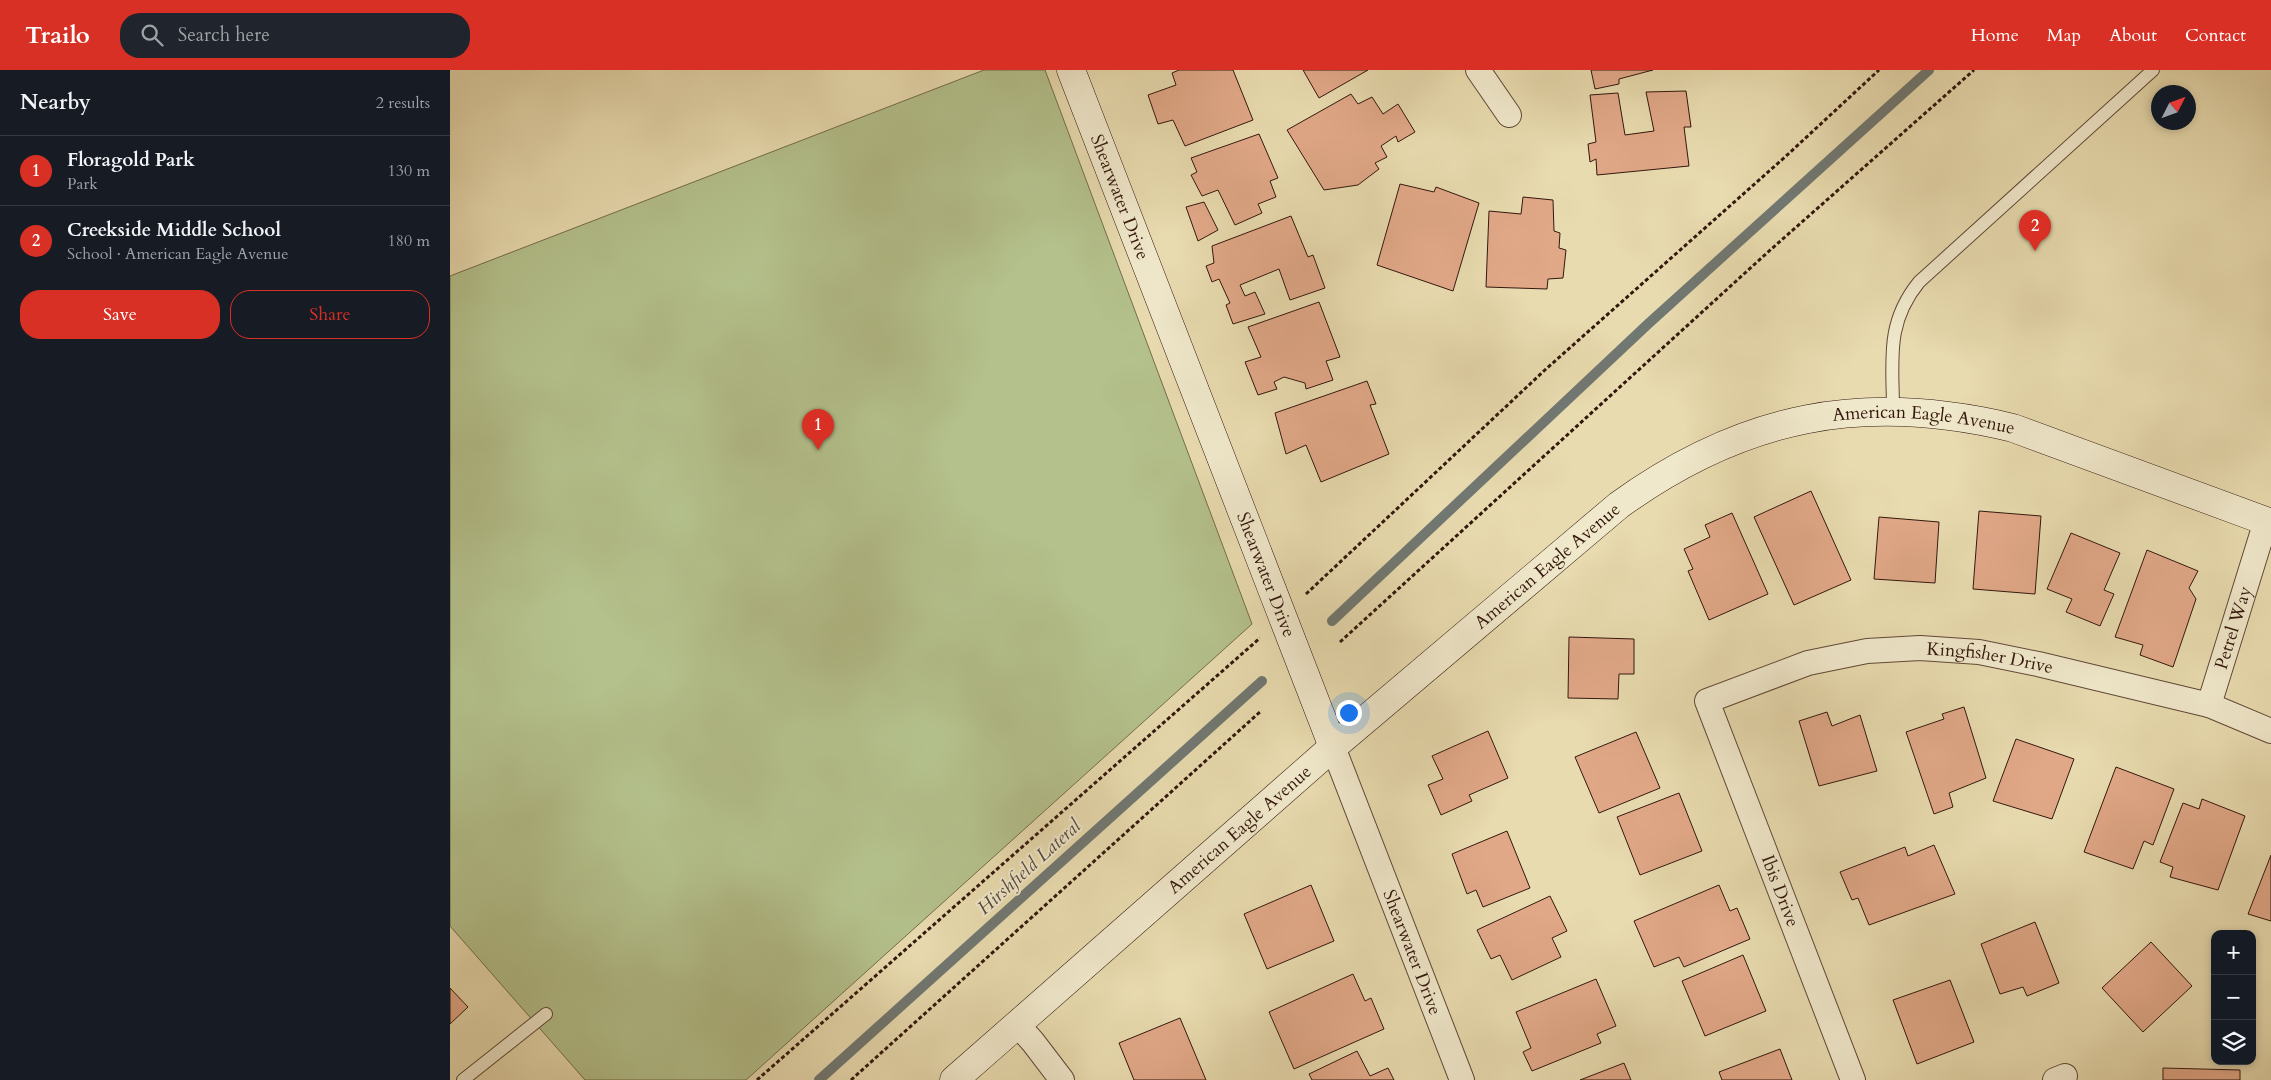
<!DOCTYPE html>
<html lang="en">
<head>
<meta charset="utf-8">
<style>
  body { margin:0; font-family:Cardo,serif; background:#20242c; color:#f1f3f6 }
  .controls { position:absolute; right:15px; bottom:15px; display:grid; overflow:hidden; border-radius:10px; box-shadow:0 2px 8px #0003 }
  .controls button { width:45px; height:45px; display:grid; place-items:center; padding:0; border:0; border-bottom:1px solid #363941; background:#171b24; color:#f1f3f6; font:25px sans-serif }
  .compass { position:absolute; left:1701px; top:15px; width:45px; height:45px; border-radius:50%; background:#171b24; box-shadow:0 2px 8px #0003; rotate:48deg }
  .you { position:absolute; left:898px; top:642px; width:18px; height:18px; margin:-12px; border:4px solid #fff; border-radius:50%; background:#1a73e8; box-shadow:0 0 0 8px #1a73e833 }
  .badge { display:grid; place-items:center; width:32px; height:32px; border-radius:50%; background:#d93025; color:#fff; font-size:16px; font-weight:700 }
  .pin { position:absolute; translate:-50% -41px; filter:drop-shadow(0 1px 2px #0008) }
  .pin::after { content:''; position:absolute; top:26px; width:18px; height:15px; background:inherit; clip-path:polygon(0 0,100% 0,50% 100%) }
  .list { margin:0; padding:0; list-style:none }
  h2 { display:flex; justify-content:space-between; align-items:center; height:65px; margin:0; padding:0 20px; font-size:21px }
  h2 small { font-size:16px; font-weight:400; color:#9ea1a6 }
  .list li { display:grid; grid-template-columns:32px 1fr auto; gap:15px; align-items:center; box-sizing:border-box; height:70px; padding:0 20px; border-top:1px solid #363941 }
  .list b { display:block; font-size:19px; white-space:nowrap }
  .list p { margin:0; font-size:16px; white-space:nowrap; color:#9ea1a6 }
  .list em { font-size:16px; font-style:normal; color:#9ea1a6 }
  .actions { display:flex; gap:10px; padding:15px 20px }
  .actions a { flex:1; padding:11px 0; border:1px solid #d93025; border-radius:20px; text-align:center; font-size:18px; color:#d93025 }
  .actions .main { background:#d93025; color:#fff }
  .icon { flex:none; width:28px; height:28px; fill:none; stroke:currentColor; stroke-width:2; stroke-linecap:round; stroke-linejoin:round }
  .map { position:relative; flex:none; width:1821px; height:1010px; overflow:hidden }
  header { display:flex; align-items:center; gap:30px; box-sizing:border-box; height:70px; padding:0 25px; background:#d93025; color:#fff }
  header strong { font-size:24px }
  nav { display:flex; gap:28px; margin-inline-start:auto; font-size:18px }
  .search { width:350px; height:45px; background:#20242c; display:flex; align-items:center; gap:12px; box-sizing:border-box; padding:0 18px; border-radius:20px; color:#9ea1a6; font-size:19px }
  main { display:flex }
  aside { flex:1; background:#171b24 }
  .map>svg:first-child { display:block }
  .green { fill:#b4c18c; stroke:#746c4c }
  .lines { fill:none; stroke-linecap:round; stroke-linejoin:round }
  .stream { stroke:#717872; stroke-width:10 }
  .building { fill:#e1a888; stroke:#33170d }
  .lane-casing { stroke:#604836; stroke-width:14 }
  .street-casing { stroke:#604836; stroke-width:26 }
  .secondary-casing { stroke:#33170d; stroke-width:29 }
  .path { stroke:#33170d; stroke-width:3; stroke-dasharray:4 2.5; stroke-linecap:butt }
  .lane { stroke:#f0e8cb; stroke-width:12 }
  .street { stroke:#f0e8cb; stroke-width:24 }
  .secondary { stroke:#f0e8cb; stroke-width:28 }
  .labels { text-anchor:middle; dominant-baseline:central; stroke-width:4; stroke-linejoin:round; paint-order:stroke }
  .street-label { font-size:18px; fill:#33170d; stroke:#f0e8cb }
  .water-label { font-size:19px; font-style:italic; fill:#52483f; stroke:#f0e8cb }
</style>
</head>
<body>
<header>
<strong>Trailo</strong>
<div class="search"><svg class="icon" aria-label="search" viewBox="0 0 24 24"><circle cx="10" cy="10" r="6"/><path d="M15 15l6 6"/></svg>Search here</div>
<nav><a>Home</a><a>Map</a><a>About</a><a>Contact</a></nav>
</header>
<main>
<aside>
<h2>Nearby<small>2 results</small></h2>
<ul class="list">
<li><span class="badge">1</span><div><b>Floragold Park</b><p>Park</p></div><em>130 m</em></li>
<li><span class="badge">2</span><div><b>Creekside Middle School</b><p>School · American Eagle Avenue</p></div><em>180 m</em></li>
</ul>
<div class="actions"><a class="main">Save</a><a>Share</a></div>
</aside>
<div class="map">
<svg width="1821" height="1010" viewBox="0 0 1821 1010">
  <rect width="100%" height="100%" fill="#e8dbaf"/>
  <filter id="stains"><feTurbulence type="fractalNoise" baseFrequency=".004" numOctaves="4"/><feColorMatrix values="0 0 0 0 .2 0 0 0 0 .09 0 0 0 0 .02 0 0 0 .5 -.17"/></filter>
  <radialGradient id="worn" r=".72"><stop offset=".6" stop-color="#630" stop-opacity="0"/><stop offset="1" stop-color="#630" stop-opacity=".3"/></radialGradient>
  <path class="green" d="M 534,0 L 595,0 L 802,554 L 296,1010 L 135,1010 L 0,856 L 0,206 Z"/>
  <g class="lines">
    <g class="stream">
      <path d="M 882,551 L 1198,254 L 1479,0"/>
      <path d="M 369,1010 L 812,611"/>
    </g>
  </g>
  <g class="building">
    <path d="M 729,0 L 783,0 L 803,50 L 735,76 L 723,50 L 708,54 L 698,25 L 726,15 L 722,3 Z"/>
    <path d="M 853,0 L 918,0 L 869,28 Z"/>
    <path d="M 1141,0 L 1203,0 L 1169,9 L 1169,14 L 1145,19 Z"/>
    <path d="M 1236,21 L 1241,57 L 1234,57 L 1239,96 L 1147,105 L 1146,89 L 1140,92 L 1138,74 L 1146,72 L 1140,25 L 1168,23 L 1175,65 L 1204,61 L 1196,22 Z"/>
    <path d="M 901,24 L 908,34 L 922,27 L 933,44 L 948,34 L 965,62 L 948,72 L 946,66 L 931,76 L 937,87 L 925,93 L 929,99 L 908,115 L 874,120 L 837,60 Z"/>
    <path d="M 809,64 L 828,108 L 820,111 L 826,127 L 808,134 L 812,143 L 785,155 L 768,120 L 752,126 L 741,105 L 747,102 L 741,88 Z"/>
    <path d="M 950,114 L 984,122 L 986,117 L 1029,133 L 1003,221 L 927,195 Z"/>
    <path d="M 1073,127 L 1103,130 L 1104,161 L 1110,163 L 1109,178 L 1116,180 L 1113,208 L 1098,209 L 1097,219 L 1036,217 L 1039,141 L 1071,144 Z"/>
    <path d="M 754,132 L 768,160 L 748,171 L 736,137 Z"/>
    <path d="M 841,146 L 858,187 L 863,185 L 875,218 L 840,230 L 829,199 L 790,215 L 795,226 L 805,222 L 815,244 L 783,254 L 776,235 L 780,233 L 769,209 L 762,212 L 756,196 L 764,193 L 762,176 Z"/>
    <path d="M 869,232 L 890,287 L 876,291 L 883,310 L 856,319 L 855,313 L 834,307 L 824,312 L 827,319 L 808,325 L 795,292 L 811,287 L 798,257 Z"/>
    <path d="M 917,311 L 926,334 L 920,335 L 939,384 L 871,412 L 856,375 L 836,384 L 825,343 Z"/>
    <path d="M 1361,421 L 1401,510 L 1344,535 L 1304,447 Z"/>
    <path d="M 1529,441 L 1591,446 L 1585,524 L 1523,519 Z"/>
    <path d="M 1282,443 L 1318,524 L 1259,550 L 1238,501 L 1243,499 L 1234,479 L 1260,467 L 1255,455 Z"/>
    <path d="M 1429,447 L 1489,452 L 1485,513 L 1424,509 Z"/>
    <path d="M 1621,463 L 1670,483 L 1654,520 L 1664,524 L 1650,556 L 1616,542 L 1622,529 L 1597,519 Z"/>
    <path d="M 1697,480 L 1748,501 L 1739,518 L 1746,529 L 1723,597 L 1690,585 L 1693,575 L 1665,567 Z"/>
    <path d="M 1119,567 L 1184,569 L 1184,604 L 1169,604 L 1168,629 L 1118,628 Z"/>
    <path d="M 1514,637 L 1536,708 L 1499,723 L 1503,737 L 1484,744 L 1456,662 L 1494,649 L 1492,644 Z"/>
    <path d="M 1377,642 L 1382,656 L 1410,645 L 1427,701 L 1369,716 L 1349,651 Z"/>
    <path d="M 1038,661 L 1058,708 L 1019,725 L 1022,731 L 991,745 L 978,715 L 993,709 L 982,686 Z"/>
    <path d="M 1186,662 L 1210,718 L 1149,743 L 1125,687 Z"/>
    <path d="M 1566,669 L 1624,689 L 1602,749 L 1543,731 Z"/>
    <path d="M 1666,697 L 1724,719 L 1703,775 L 1694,771 L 1683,799 L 1634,782 Z"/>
    <path d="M 1229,723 L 1252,781 L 1190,805 L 1167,747 Z"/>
    <path d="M 1752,729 L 1795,746 L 1768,820 L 1720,807 L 1723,797 L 1710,792 L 1733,733 L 1749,739 Z"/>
    <path d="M 1057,761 L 1080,818 L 1033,837 L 1026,820 L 1017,824 L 1002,784 Z"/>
    <path d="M 1484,775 L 1505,824 L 1419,855 L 1408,828 L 1402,830 L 1390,802 L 1455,777 L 1458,786 Z"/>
    <path d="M 1821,785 L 1821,851 L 1798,844 Z"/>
    <path d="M 861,815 L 884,871 L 817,899 L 794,844 Z"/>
    <path d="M 1269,815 L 1280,841 L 1287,838 L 1300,869 L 1234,897 L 1229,887 L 1204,897 L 1184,851 Z"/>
    <path d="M 1100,826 L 1117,861 L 1102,868 L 1111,887 L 1062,910 L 1050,885 L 1041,889 L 1027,860 Z"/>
    <path d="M 1585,852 L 1609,913 L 1577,926 L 1573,917 L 1550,924 L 1531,874 Z"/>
    <path d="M 1701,872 L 1742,916 L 1693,962 L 1652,918 Z"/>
    <path d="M 1293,885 L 1316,941 L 1255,966 L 1232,911 Z"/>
    <path d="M 903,904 L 915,931 L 921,928 L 934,959 L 844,999 L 819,942 Z"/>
    <path d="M 1146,909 L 1166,956 L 1147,964 L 1151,973 L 1082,1001 L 1073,982 L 1081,978 L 1066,942 Z"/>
    <path d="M 1500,910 L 1524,972 L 1467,994 L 1443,930 Z"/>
    <path d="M 0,918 L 18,937 L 0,954 Z"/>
    <path d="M 730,948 L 756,1010 L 684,1010 L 669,973 Z"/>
    <path d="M 1330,979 L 1342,1010 L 1272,1010 L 1269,1002 Z"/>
    <path d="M 907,981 L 920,1006 L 938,998 L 944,1010 L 862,1010 L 859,1004 Z"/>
    <path d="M 1174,993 L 1181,1010 L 1130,1010 Z"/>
    <path d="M 1713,998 L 1790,1000 L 1790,1010 L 1713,1010 Z"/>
  </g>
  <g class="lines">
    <defs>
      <g id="lane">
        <path d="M 1443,341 C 1443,291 1435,254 1469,212 L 1703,0"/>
        <path d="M 13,1010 L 96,944"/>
      </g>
      <g id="street">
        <path d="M 1028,0 L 1059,45"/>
        <path id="s1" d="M 1759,635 L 1816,451"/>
        <path id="s2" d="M 883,677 L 1012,1010"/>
        <path d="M 567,954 L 583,972 L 612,1010"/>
        <path id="s3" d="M 1403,1010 L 1257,631 L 1358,593 L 1417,581 L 1470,578 L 1529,582 L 1588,594 L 1759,635 L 1821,661"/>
        <path d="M 1605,1010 L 1615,1006"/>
      </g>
      <g id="secondary">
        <path id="s4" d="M 621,0 L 883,677"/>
        <path id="s5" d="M 504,1010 L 883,677 L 1169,435 C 1294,345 1414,322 1563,358 L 1821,453"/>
      </g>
    </defs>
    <use href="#lane" class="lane-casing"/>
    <use href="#street" class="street-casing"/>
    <use href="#secondary" class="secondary-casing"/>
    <g class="path">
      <path d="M 856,524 L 1096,299 L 1335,87 L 1429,0"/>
      <path d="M 890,572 L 1318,182 L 1524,0"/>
      <path d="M 307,1010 L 810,568"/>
      <path d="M 401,1010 L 811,641"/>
    </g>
    <use href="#lane" class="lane"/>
    <use href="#street" class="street"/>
    <use href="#secondary" class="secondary"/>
  </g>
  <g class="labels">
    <g class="street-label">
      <text stroke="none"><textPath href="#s4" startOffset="136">Shearwater Drive</textPath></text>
      <text stroke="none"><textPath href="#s5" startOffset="1205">American Eagle Avenue</textPath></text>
      <text stroke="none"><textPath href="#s5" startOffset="785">American Eagle Avenue</textPath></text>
      <text stroke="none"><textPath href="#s4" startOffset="541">Shearwater Drive</textPath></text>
      <text stroke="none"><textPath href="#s1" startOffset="81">Petrel Way</textPath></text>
      <text stroke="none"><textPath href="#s3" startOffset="698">Kingfisher Drive</textPath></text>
      <text stroke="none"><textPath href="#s5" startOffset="380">American Eagle Avenue</textPath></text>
      <text transform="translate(1330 821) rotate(69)">Ibis Drive</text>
      <text stroke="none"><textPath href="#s2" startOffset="220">Shearwater Drive</textPath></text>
    </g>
    <g class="water-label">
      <text transform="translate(579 797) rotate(-42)">Hirshfield Lateral</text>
    </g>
  </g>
  <rect width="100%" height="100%" filter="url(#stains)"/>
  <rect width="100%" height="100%" fill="url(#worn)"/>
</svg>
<div class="controls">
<button>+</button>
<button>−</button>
<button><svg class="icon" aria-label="layers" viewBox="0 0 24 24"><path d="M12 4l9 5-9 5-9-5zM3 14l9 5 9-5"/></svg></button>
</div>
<svg class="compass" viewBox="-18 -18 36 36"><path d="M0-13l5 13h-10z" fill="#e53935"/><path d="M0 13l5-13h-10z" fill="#9ea1a6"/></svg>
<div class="you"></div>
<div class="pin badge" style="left:368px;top:380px">1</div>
<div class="pin badge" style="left:1585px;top:181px">2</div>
</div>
</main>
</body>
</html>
